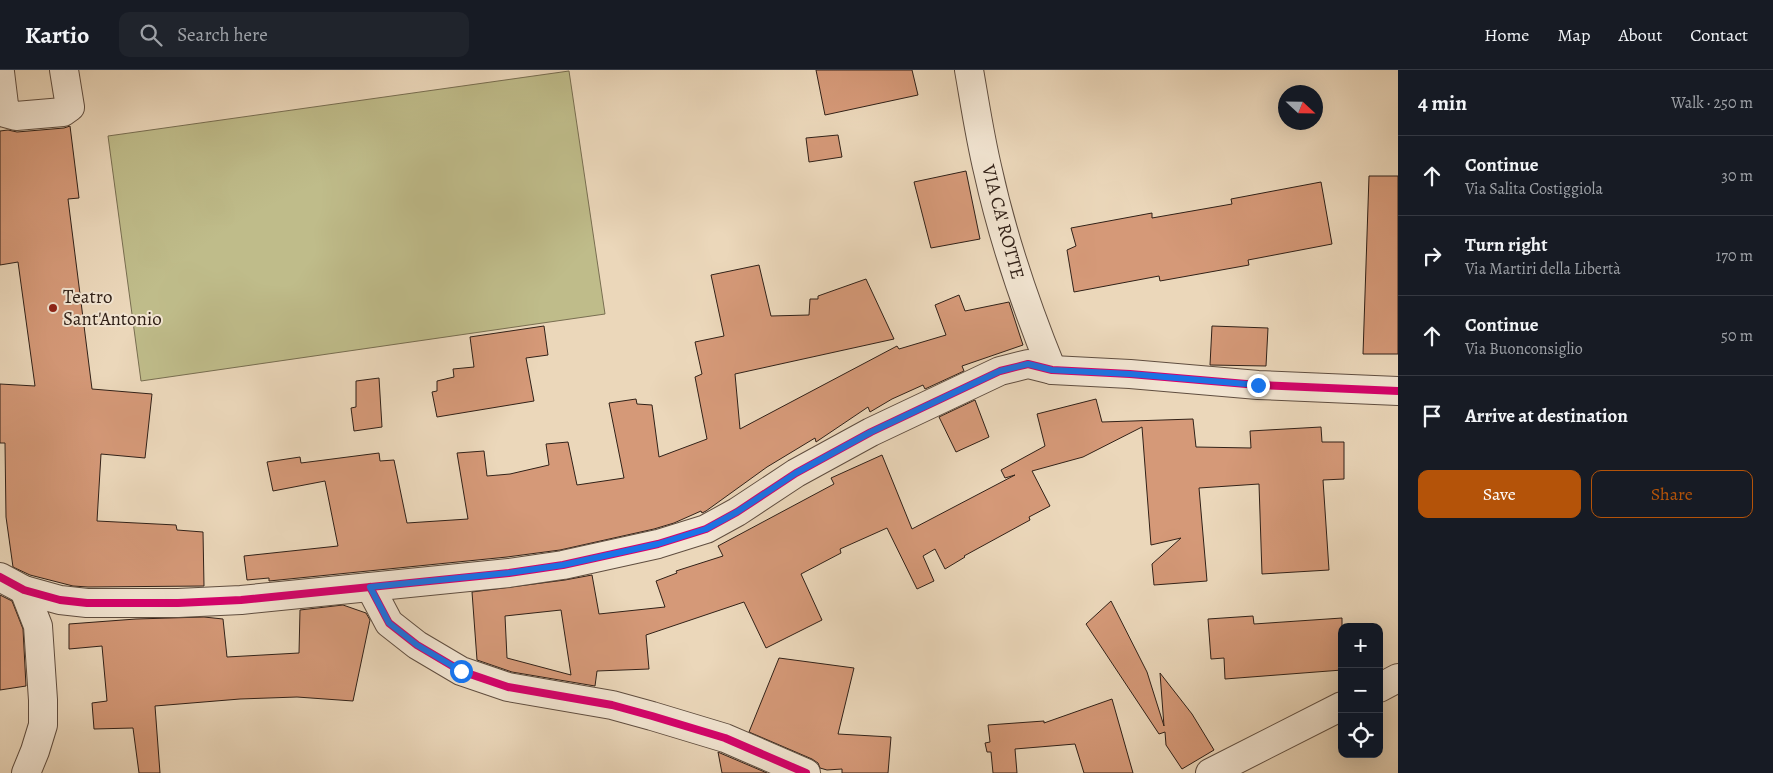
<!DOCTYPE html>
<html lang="en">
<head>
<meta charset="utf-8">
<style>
  body { margin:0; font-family:Alegreya,serif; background:#20242c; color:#f1f3f6 }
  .controls { position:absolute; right:15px; bottom:15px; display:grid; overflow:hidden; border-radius:10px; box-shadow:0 5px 20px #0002 }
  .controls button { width:45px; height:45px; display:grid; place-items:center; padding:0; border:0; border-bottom:1px solid #363941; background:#171b24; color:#f1f3f6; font:25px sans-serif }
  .compass { position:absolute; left:1278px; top:15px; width:45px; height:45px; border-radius:50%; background:#171b24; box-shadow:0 5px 20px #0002; rotate:112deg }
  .stop { position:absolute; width:15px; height:15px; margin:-11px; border:4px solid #1a73e8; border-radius:50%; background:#fff }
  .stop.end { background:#1a73e8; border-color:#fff; box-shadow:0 1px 5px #0008 }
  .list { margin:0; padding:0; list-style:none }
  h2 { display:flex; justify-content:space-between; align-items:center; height:65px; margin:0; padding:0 20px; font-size:21px }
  h2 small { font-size:16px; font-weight:400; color:#9ea1a6 }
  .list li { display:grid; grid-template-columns:32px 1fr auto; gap:15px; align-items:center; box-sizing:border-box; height:80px; padding:0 20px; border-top:1px solid #363941 }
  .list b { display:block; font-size:19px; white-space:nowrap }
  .list p { margin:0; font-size:16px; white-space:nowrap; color:#9ea1a6 }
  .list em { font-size:16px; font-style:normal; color:#9ea1a6 }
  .actions { display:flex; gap:10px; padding:15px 20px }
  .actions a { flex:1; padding:11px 0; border:1px solid #b45309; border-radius:10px; text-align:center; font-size:18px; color:#b45309 }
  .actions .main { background:#b45309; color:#fff }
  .icon { flex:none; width:28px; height:28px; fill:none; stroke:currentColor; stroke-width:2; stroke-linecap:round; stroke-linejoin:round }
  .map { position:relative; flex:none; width:1398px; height:703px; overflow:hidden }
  header { display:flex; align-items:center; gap:30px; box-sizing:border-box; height:70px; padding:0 25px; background:#171b24; border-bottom:1px solid #363941 }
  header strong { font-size:24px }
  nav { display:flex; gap:28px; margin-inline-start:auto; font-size:18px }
  .search { width:350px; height:45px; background:#20242c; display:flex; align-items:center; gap:12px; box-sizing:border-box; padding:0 18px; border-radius:10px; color:#9ea1a6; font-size:19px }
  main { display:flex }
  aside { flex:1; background:#171b24 }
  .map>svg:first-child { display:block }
  .pitch { fill:#bfbc8a; stroke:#786e51 }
  .building { fill:#d59978; stroke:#312118; fill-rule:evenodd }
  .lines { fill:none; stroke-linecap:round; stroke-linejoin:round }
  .minor-casing { stroke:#604e40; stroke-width:30 }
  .minor { stroke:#f2e5d2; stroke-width:28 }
  .cycleway-casing { stroke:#f2e5d2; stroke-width:11 }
  .cycleway { stroke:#d6006c; stroke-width:8 }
  .route { stroke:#1a73e8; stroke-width:6 }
  .poi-dot { fill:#8f2418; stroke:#f2e5d2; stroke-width:2 }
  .labels { text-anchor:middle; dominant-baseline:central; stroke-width:4; stroke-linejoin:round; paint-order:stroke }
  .street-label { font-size:19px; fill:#312118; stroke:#f2e5d2 }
  .poi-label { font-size:19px; fill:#312118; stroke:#f2e5d2; text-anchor:start }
</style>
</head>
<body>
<header>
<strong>Kartio</strong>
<div class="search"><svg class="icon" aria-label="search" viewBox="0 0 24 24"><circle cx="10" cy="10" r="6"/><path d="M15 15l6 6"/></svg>Search here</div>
<nav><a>Home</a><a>Map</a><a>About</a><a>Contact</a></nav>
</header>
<main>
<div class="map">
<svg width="1398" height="703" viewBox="0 0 1398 703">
  <rect width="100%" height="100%" fill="#ebd7ba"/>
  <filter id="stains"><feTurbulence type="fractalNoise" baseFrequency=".004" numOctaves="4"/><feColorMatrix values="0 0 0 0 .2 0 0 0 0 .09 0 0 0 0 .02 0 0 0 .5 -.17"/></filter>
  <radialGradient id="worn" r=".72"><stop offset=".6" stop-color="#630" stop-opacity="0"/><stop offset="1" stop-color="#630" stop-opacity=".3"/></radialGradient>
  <path class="pitch" d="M 569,1 L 605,244 L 141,311 L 108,66 Z"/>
  <g class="building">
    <path d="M 816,0 L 912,0 L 918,25 L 825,45 Z"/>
    <path d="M 70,56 L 79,128 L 68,129 L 92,319 L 152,324 L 145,388 L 101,384 L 97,451 L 176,455 L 177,460 L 203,462 L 204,516 L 88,517 L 73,516 L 30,505 L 13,497 L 6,447 L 5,373 L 0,373 L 0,314 L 35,316 L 18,192 L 0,195 L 0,61 L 8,60 L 17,62 L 64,58 Z"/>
    <path d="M 838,65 L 842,87 L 809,92 L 806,68 Z"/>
    <path d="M 966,101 L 980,169 L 931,178 L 914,112 Z"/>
    <path d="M 1369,106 L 1398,106 L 1398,284 L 1363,284 Z"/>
    <path d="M 1321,112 L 1332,174 L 1248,190 L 1249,195 L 1160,211 L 1159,206 L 1074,222 L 1067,180 L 1076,176 L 1071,158 L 1152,143 L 1152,148 L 1232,134 L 1231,129 Z"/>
    <path d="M 759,195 L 771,246 L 809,245 L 810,229 L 818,229 L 818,226 L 866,209 L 894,269 L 735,304 L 740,359 L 897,276 L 899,279 L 946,265 L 935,235 L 959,225 L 965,241 L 1009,232 L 1023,275 L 962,296 L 964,301 L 925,319 L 923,315 L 892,329 L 870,342 L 868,337 L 816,372 L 815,368 L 767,397 L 706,441 L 702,443 L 701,441 L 674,453 L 654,459 L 560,480 L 507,487 L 269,511 L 269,508 L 247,510 L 244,486 L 338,476 L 325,411 L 273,421 L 267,392 L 300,387 L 301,393 L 379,383 L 380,391 L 394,390 L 407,453 L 468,449 L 457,383 L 484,381 L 487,406 L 510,404 L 549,395 L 546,374 L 568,372 L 577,415 L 624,408 L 609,333 L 636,329 L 637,334 L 652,335 L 659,387 L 707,369 L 695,307 L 702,304 L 695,272 L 724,266 L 711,205 Z"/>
    <path d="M 544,256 L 548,285 L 526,288 L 534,331 L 437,347 L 432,322 L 437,321 L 437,311 L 454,307 L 453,299 L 474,297 L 470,267 Z"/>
    <path d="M 1212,256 L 1268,258 L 1266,296 L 1210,295 Z"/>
    <path d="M 379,308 L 382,357 L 354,361 L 351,338 L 356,337 L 356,311 Z"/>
    <path d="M 1096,329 L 1102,352 L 1193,349 L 1196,377 L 1251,378 L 1250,361 L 1321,357 L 1322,372 L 1344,372 L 1344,409 L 1323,410 L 1329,500 L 1262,504 L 1259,414 L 1199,418 L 1207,511 L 1154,515 L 1152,494 L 1181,468 L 1151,475 L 1142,357 L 1083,387 L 1032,401 L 1050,436 L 1029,447 L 1030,450 L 964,486 L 965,487 L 945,499 L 935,479 L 923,486 L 934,511 L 917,519 L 887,458 L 840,479 L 841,483 L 801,504 L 822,550 L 766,578 L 744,532 L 646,565 L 649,599 L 597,601 L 595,616 L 512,602 L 477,590 L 472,522 L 565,510 L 592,505 L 599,544 L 665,537 L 656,511 L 677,503 L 676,501 L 723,486 L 718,476 L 834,414 L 831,408 L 882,385 L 912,459 L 1015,405 L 1005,408 L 1001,400 L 1045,376 L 1037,344 ZM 561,540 L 571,605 L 507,588 L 505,546 Z"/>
    <path d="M 975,330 L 989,367 L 956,382 L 939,347 Z"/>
    <path d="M 0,525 L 12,531 L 23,559 L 26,616 L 0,620 Z"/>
    <path d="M 1111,531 L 1147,602 L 1164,656 L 1160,603 L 1192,644 L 1214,680 L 1182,699 L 1166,675 L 1165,662 L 1159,664 L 1086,554 Z"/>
    <path d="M 343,535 L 366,543 L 370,550 L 353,631 L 297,627 L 240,629 L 155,636 L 160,703 L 139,703 L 133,658 L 94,659 L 92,633 L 107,631 L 102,576 L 69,579 L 69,554 L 136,549 L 204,547 L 223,549 L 227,587 L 299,583 L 300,540 Z"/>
    <path d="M 1253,546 L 1254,554 L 1342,548 L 1342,600 L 1225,609 L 1224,588 L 1211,589 L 1208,549 Z"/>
    <path d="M 779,588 L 854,598 L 838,664 L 891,667 L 888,703 L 842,703 L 842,699 L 827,700 L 820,698 L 818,693 L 812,689 L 749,662 Z"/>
    <path d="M 1112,629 L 1133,703 L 1084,703 L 1075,674 L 1015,679 L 1017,703 L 993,703 L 991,682 L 987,682 L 985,673 L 990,672 L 988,655 L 1044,651 L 1044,653 Z"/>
    <path d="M 718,682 L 720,683 L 767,703 L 722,703 Z"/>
  </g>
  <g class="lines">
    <defs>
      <g id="minor">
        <path d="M 969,0 C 975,34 980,68 988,101 C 1003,169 1026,236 1052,300"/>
        <path d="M 0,2 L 5,43 L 16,46 L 63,42 L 70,37 L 64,0"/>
        <path d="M 0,507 L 24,520 L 60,530 L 87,533 L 178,533 L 241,530 L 509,503 L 563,495 L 658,474 L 706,459 L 737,442 L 796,403 L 871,362 L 1000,301 L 1028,294 L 1052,300 L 1130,304 L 1258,315 L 1398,321"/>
        <path d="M 370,517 L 389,553 L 417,575 L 461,601 L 508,617 L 612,635 L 652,646 L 725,668 L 806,703"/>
        <path d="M 24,520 L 38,556 L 43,630 L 43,655 L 35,681 L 26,703"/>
        <path d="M 1379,618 L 1398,608"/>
        <path d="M 1210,703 L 1342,636"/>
      </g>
    </defs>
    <use href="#minor" class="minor-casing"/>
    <use href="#minor" class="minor"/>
    <defs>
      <g id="cycleway">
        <path d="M 0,507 L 24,520 L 60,530 L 87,533 L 178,533 L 241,530 L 509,503 L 563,495 L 658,474 L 706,459 L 737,442 L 796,403 L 871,362 L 1000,301 L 1028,294 L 1052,300 L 1130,304 L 1258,315 L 1398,321"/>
        <path d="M 370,517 L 389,553 L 417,575 L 461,601 L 508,617 L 612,635 L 652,646 L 725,668 L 806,703"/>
      </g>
    </defs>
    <use href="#cycleway" class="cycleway-casing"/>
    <use href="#cycleway" class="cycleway"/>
  </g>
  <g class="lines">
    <path class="route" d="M 461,601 L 417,575 L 389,553 L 370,517 L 508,503 L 563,495 L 658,474 L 706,459 L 737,442 L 796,403 L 871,362 L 1000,301 L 1028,294 L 1052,300 L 1130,304 L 1258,315"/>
  </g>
  <circle class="poi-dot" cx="53" cy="238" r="5"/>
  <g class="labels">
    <g class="street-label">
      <text transform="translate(1003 152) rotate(75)">VIA CA' ROTTE</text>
    </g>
    <g class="poi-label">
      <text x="63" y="227">Teatro<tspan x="63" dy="22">Sant'Antonio</tspan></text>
    </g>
  </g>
  <rect width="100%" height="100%" filter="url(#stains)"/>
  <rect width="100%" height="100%" fill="url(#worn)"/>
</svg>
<div class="controls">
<button>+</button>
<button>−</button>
<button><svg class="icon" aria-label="locate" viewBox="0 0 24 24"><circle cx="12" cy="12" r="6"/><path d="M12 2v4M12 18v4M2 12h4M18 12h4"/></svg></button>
</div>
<svg class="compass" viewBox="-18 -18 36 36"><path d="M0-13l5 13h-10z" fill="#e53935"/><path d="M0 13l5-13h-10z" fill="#9ea1a6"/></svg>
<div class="stop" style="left:461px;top:601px"></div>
<div class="stop end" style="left:1258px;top:315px"></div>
</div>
<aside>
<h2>4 min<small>Walk · 250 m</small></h2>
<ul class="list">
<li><svg class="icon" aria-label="ahead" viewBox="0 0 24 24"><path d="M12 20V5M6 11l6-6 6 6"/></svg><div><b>Continue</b><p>Via Salita Costiggiola</p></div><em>30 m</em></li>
<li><svg class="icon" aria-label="right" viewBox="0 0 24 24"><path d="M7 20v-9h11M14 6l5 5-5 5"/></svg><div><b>Turn right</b><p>Via Martiri della Libertà</p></div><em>170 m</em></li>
<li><svg class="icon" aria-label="ahead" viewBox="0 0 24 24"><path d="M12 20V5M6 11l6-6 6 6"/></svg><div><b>Continue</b><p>Via Buonconsiglio</p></div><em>50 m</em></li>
<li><svg class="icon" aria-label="arrive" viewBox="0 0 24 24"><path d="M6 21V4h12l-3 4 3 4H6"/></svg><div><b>Arrive at destination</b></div></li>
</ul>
<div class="actions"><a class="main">Save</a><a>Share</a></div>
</aside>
</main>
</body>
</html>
